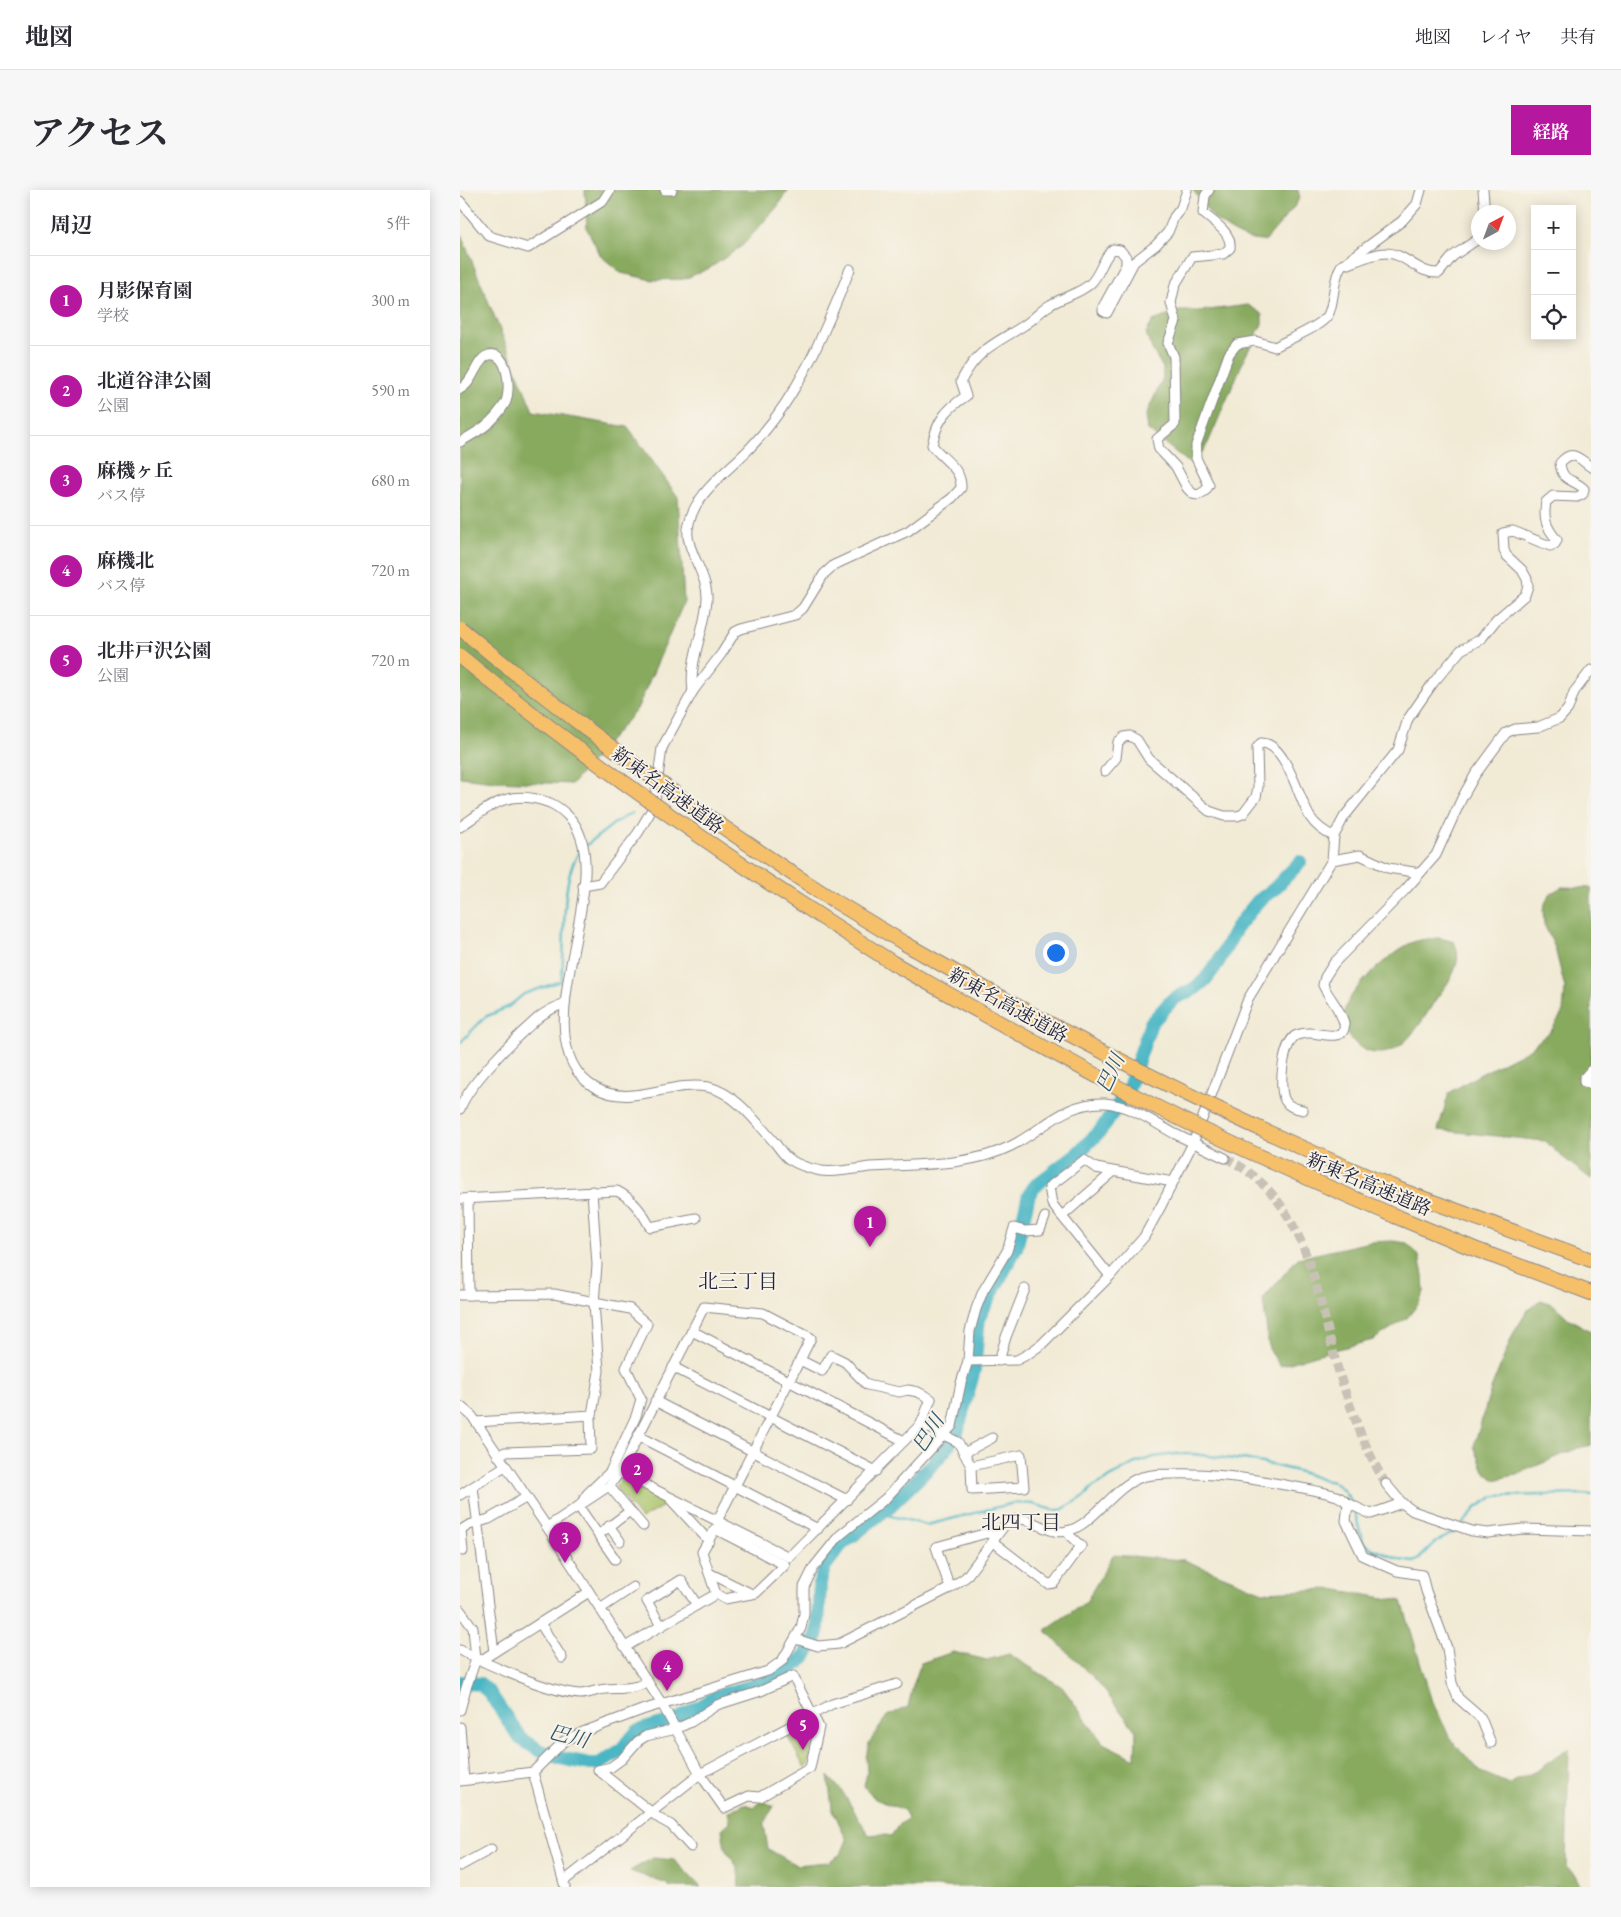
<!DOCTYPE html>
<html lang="ja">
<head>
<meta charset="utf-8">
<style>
  body { margin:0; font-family:"EB Garamond","Noto Serif JP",serif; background:#f7f7f7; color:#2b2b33 }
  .controls { position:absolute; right:15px; top:15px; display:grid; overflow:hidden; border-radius:0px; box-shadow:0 2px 12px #0003 }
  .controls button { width:45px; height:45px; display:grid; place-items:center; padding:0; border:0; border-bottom:1px solid #e1e1e2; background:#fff; color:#2b2b33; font:25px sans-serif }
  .compass { position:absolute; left:1011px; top:15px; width:45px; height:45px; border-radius:50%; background:#fff; box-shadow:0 2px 12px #0003; rotate:41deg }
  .you { position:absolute; left:595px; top:762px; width:18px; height:18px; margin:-12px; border:4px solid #fff; border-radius:50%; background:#1a73e8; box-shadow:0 0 0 8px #1a73e833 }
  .badge { display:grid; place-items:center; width:32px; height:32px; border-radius:50%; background:#b5179e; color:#fff; font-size:16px; font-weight:700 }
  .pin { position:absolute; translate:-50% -41px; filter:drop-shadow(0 1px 2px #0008) }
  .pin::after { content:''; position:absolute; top:26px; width:18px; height:15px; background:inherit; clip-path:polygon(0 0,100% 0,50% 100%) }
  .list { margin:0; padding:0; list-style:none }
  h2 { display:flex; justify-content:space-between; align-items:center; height:65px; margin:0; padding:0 20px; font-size:21px }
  h2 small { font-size:16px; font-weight:400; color:#7c7c81 }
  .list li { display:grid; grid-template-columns:32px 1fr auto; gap:15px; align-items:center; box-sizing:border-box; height:90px; padding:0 20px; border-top:1px solid #e1e1e2 }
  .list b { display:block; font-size:19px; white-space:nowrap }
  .list p { margin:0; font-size:16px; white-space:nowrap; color:#7c7c81 }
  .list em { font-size:16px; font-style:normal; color:#7c7c81 }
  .icon { flex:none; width:28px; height:28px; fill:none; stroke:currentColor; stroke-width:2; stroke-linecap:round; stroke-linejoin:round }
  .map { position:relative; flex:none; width:1131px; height:1697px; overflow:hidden; border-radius:0px }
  header { display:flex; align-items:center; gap:30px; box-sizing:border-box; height:70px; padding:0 25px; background:#fff; border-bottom:1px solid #e1e1e2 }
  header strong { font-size:24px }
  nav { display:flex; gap:28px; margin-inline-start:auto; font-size:18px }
  .intro { display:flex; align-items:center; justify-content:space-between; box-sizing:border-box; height:120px; padding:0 30px }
  h1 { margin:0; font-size:35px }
  .button { padding:12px 22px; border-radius:0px; background:#b5179e; color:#fff; font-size:18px; font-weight:700 }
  main { display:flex; gap:30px; padding:0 30px }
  aside { flex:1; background:#fff; border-radius:0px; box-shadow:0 2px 12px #0003 }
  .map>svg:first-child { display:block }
  .green { fill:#abc46a; stroke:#667352 }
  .forest { fill:#88aa5e; stroke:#55664c }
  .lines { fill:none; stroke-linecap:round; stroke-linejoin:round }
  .stream { stroke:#49b6c5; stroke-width:2.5 }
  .river { stroke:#49b6c5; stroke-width:14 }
  .minor-tunnel { stroke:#c8c2b6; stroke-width:9; stroke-dasharray:9 4.5; stroke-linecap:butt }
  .minor-casing { stroke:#8a8688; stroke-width:11 }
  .highway-casing { stroke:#8a8688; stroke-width:16 }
  .minor { stroke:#fff; stroke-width:9 }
  .highway { stroke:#f6c06b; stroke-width:14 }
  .highway-bridge-casing { stroke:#8a8688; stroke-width:16; stroke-linecap:butt }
  .highway-bridge { stroke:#f6c06b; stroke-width:14 }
  .labels { text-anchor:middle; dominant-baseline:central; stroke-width:4; stroke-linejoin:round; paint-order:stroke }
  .street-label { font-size:19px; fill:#22223b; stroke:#f7f3e8 }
  .water-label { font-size:20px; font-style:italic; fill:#30566b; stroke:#f7f3e8 }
  .neighbourhood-label { font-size:20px; fill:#22223b; stroke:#f7f3e8 }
</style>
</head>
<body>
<header>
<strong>地図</strong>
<nav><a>地図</a><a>レイヤ</a><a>共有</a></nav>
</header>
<div class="intro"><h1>アクセス</h1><a class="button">経路</a></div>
<main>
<aside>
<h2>周辺<small>5件</small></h2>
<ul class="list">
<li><span class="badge">1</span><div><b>月影保育園</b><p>学校</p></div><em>300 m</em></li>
<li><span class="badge">2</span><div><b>北道谷津公園</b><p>公園</p></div><em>590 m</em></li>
<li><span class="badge">3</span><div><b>麻機ヶ丘</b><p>バス停</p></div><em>680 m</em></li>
<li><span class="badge">4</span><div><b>麻機北</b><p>バス停</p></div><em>720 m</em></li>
<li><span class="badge">5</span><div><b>北井戸沢公園</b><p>公園</p></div><em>720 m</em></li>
</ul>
</aside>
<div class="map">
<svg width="1131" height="1697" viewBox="0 0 1131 1697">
  <rect width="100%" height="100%" fill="#f7f3e8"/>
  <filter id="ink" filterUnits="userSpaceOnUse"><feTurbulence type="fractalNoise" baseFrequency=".02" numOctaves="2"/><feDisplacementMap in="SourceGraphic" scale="10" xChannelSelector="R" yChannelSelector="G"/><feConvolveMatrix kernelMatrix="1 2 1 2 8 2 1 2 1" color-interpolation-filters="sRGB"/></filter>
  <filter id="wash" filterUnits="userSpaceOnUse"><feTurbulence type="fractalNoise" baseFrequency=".0096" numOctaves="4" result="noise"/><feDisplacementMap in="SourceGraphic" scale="20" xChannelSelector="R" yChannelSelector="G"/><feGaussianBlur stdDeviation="1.12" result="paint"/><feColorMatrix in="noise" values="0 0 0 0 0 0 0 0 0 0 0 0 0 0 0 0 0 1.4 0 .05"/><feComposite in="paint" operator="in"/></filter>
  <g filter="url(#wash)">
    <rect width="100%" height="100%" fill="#f1ead5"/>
    <g class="green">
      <path d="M 162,1288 L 165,1288 L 208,1313 L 181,1329 L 155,1297 Z"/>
      <path d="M 352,1530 L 356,1537 L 348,1575 L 345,1578 L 326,1544 Z"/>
    </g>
    <g class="forest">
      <path d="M 125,0 L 328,0 L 317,17 L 283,55 L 250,78 L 224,89 L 193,90 L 161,83 L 141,66 L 127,39 Z"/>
      <path d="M 733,0 L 838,0 L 840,8 L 833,18 L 805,51 C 788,52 768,40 755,29 C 747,21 740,9 733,0 Z"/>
      <path d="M 0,42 L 73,221 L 168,237 L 218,307 L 224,412 L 177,519 L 112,594 L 35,591 L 0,587 Z"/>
      <path d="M 788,115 L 802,124 L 802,134 L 785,167 L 748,253 L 736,272 L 728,272 L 688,240 L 686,225 L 703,188 L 703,178 L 692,159 L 686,143 L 693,131 L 719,121 L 741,121 Z"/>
      <path d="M 1102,697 L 1131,698 L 1131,989 L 1100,965 L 1085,951 L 978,940 L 989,903 L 1017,886 L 1068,860 L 1091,841 L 1103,822 L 1105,798 L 1095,758 L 1084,734 L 1083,719 L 1089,704 Z"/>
      <path d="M 980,748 L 994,752 C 1005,773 988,793 976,809 C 966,825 954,846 938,857 C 913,874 882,853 884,824 C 886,801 928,766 947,755 C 957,749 968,749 980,748 Z"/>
      <path d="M 933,1051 L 947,1053 L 959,1066 L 963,1085 L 964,1102 L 959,1113 L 947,1128 L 913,1150 L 859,1164 L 820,1176 L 809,1159 L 803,1109 L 838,1068 L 910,1052 Z"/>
      <path d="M 1081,1110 L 1094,1115 L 1109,1129 L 1131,1141 L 1131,1255 L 1118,1258 L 1057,1284 L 1035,1290 L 1024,1281 L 1014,1256 L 1031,1199 L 1053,1144 L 1068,1120 Z"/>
      <path d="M 653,1365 L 724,1370 L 803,1402 L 872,1399 L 942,1411 L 972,1512 L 992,1551 L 1021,1582 L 1049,1594 L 1078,1580 L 1109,1558 L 1106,1677 L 1115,1685 L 1121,1697 L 279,1697 L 278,1678 L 265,1659 L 262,1639 L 270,1632 L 268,1622 L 284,1614 L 295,1617 L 302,1611 L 314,1616 L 304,1634 L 308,1659 L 336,1675 L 368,1672 L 381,1664 L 387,1650 L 372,1618 L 368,1586 L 382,1601 L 409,1645 L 419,1644 L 431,1646 L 438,1636 L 448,1628 L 444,1620 L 415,1609 L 404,1596 L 407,1583 L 406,1568 L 409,1553 L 427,1526 L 448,1517 L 453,1496 L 461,1473 L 493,1462 L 527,1470 L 549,1464 L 602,1497 L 643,1553 L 675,1569 L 676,1541 L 637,1491 L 585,1440 L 626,1412 Z"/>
      <path d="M 193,1668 L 214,1670 L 241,1697 L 210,1697 L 207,1694 L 170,1681 Z"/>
    </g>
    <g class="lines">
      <g class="stream">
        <path d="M 124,657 L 156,632 L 172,623"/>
        <path d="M 0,853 L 25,827 L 48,817 L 64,804 L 101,791 C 107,758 98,685 121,661"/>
        <path d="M 894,1320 L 903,1352 L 911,1358 L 940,1370 L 954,1372 L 959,1369 L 975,1353 L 999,1339"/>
        <path d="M 420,1323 L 467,1335 L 554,1313 L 573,1314 L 593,1320 L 601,1320 L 622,1308 L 633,1297 L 673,1274 L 694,1267 L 716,1264 L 732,1264 L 781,1270 L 784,1269 C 811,1275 837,1279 862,1290 C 866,1291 870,1291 873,1292 C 880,1296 888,1305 891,1312"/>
        <path d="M 1002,1335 L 1017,1317 L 1035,1306 L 1122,1304 L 1131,1305"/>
      </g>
      <path class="river" d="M 0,1492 L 20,1494 L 29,1502 L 60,1548 L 79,1560 L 100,1568 L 130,1574 L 139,1574 L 160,1561 L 178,1541 L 219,1529 L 258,1506 L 299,1494 L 332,1478 L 345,1466 L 355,1451 L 358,1437 L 360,1392 L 365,1376 L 381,1355 L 430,1316 L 471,1276 L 486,1259 L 497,1242 L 514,1180 L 519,1127 L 556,1058 L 569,1004 L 576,995 L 618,963 L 641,940 L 668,900 L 691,833 L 713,809 L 734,799 L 745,790 L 757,774 L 777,737 L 798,711 L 814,699 L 840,672"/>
    </g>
  </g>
  <g filter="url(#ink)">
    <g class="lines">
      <path class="minor-tunnel" d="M 765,968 C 851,1009 856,1109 881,1189 C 893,1225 906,1261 926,1294"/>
      <defs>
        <g id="minor">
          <path d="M 205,0 L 212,0"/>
          <path d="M 749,0 L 745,6 L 743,23 C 753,32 772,42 770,58 L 763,64 L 732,67 L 715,95 L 711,113 L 716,131 L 708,153 L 714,167 L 715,234 L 697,249 L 699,259 L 716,277 L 727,298 L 733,304 L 738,305 L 745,301 L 749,295 L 736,268 L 736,255 L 769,164 L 777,154 L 795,151 L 815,157 C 828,149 861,137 868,125 C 875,112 872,91 881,76 L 942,31 L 957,14 L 961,0"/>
          <path d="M 1023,0 L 1025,22"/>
          <path d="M 0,11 L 29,46 L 68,58 L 143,11 L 150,0"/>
          <path d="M 888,74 C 899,70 914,63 926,63 C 946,63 957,84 979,83 L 993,66 L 1018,49"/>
          <path d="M 0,199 C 14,193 16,168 29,165 C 49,160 52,205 44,215 C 32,234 19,241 0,252"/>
          <path d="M 233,501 C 228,470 246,439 247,408 C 248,385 225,359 228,339 C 232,305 267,282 289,259 C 338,208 364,144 390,79"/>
          <path d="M 645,581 L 656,568 L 658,552 L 664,547 L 670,546 L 677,550 L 689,569 L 749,621 L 764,626 L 777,626 L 783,624 L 796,607 L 798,597 L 797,558 L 801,553 C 826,552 839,610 850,627 C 855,635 865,643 874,646"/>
          <path d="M 0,637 C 33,614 49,598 90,613 C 97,616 102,620 108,626 C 165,682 55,849 134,897 C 171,919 209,890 248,897 C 276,903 297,933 315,953 C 319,958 324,966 329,969 C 338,975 351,979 361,981 C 376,983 395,979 410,977 C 456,974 509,977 551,956 C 583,940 606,911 645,913 C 670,915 693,932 715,944 C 732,952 748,960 765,968"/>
          <path d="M 872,670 L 900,665 L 928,678 L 960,683"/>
          <path d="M 123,696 L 140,693 L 178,643 L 194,616 L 202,558 L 233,501 L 262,463 L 275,442 L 281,439 L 335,425 L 343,418 L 364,384 L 374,375 L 448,341 L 492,308 L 501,298 C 502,278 483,270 472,255 C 477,231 485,220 506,206 L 501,191 C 519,157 536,154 566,134 C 574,129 581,120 590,115 C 602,107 619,104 630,94 C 641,84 642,68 653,59 L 660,60 L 666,67 L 666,75 L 643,117 L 643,121 L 647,123 L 674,72 L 696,55 L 708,42 L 714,27 L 721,18 L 727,0"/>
          <path d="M 1131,880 L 1124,888 L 1124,892 L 1131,894"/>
          <path d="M 0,919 C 9,893 56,847 78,828 C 86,821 96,817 105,813"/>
          <path d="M 843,920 C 836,918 830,918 826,912 C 817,901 823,850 837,845 C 840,844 845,843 848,843 C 856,842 881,851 884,839 C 887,827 868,807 863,795 L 865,787 L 874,773 L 946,699 L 976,665 L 1002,608 L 1015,585 L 1046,543 L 1055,539 L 1078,537 L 1100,528 L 1108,519 L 1114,502 L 1131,480"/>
          <path d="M 8,1008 L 9,1105"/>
          <path d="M 0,1009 L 157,1001 C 173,1009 182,1022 190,1037 L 236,1028"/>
          <path d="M 602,1026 L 653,982"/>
          <path d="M 650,1086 L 592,1014 L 589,997 L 624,970 L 636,978 L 713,992"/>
          <path d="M 0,1105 L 94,1104 L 170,1119 L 187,1134 L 166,1178 L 181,1209 L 176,1226 L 150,1282 L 127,1304 L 119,1317 L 155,1369"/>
          <path d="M 244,1117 L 303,1123 L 351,1148 L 340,1170 L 362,1181 L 371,1165 L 385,1172 L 407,1195 L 439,1202 L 448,1200 L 458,1202 L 471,1209 L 461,1234 L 329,1367 L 160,1282 Z"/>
          <path d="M 232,1141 L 444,1251"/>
          <path d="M 508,1171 L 510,1141 L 516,1119 L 523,1101 L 547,1061 L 554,1038 L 565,1041 L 580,1040 L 585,1027"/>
          <path d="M 539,1171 L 546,1147 L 565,1099"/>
          <path d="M 213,1177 L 416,1281"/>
          <path d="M 195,1211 L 387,1310"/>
          <path d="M 0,1216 L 12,1226 L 87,1337 L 202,1514 L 240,1584 L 264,1618 L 289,1606 L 300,1607 L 350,1578 L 359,1537 L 333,1486 L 301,1501 L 257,1515 L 231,1532 L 216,1539 L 186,1546 L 178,1551 L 162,1569 L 151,1577 L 138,1580 L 200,1629 L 211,1635 L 231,1657"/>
          <path d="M 16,1232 L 132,1225 L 139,1181 L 134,1113 L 137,1075 L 132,1001"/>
          <path d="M 461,1234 L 498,1252 L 511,1276 L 512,1300 L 564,1297 L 561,1265 L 511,1276"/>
          <path d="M 178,1246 L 358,1339"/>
          <path d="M 504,1263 L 532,1248"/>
          <path d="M 38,1266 L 45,1262 L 131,1259 L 130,1225"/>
          <path d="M 926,1294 L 942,1313 L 953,1321 L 1012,1341 L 1028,1343 L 1063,1339 L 1131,1341"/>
          <path d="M 149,1296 L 183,1336"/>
          <path d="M 13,1297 L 34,1462"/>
          <path d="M 0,1305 L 45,1276"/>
          <path d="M 211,1310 L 249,1351"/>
          <path d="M 888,1314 L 886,1331 L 903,1366 L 937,1381 L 962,1385 L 966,1401 L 987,1458 L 992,1493 L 998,1508 L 1021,1528 L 1031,1553"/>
          <path d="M 257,1331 L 340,1170"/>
          <path d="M 149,1336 L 160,1351"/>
          <path d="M 87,1337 L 149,1296 L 160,1282"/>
          <path d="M 255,1339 L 325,1375 L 296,1403 L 265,1409 L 256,1404 L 242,1362 Z"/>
          <path d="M 142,1342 L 170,1321"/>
          <path d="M 532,1351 L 588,1394 L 594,1393 L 621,1356 L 610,1346 L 607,1341"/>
          <path d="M 3,1361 L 1,1340 L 9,1335 L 29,1329 L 67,1307"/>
          <path d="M 249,1383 L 292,1404"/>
          <path d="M 490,1398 L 476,1357 L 527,1343 L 536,1346"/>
          <path d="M 140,1419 L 173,1397"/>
          <path d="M 0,1420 L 13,1438 L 16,1469 L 6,1498 L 0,1520"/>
          <path d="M 80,1433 L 102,1468"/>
          <path d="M 201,1436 L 187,1411 L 221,1390 L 237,1415"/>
          <path d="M 336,1449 L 358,1456 L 379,1454 L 490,1398 L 506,1387 L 544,1336 C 566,1316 583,1347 607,1341 C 632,1336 653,1298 679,1288 C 689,1284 702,1284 713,1284 C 748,1283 780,1287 814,1293 C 836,1297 857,1300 877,1306 C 882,1308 885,1312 890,1314 C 897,1318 904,1321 911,1324 L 942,1313"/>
          <path d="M 165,1457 L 256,1404"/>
          <path d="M 0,1460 C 28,1475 89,1502 120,1504 C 129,1504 138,1499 146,1499 C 161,1498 175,1499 188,1492"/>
          <path d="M 20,1471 L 129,1402"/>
          <path d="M 0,1537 L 4,1590"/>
          <path d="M 73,1582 L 105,1697"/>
          <path d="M 0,1591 L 73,1582 L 104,1551 L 123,1542 L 182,1520 L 308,1481 L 322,1471 L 341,1438 L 344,1424 L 344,1397 L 354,1377 L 379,1346 L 426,1308 L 492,1236 L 501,1193 L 508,1171 L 557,1170 L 568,1164 L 582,1154 L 650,1086 L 684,1047 L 701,1016 L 733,953 L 788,809 L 872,670 L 874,646 L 884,627 L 938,560 L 948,529 L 973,493 L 1001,460 L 1021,449 L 1036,430 L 1065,405 L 1068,396 L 1067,389 L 1062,380 L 1046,365 L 1044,360 L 1043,343 L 1053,341 L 1090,356 L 1095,354 L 1097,350 C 1086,337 1083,329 1086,312 L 1093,306 L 1117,307 L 1123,304 L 1124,299 C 1113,288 1102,293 1100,273 C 1113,258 1119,269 1131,277"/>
          <path d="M 0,1676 L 31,1659"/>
          <path d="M 104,1691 L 240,1584 L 372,1514 L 437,1494"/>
        </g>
        <g id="highway">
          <path d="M 373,710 L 444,753"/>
          <path d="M 363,728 L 433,773"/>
          <path d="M 943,1001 L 1131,1070"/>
          <path d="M 935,1026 L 1012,1058 L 1131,1103"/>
        </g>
      </defs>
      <use href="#minor" class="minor-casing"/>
      <use href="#highway" class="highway-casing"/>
      <use href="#minor" class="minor"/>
      <use href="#highway" class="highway"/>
      <defs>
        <g id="highway-bridge">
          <path d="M 0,438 C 118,537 244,627 373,710"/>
          <path d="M 0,466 C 115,561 237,647 363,728"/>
          <path d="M 444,753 C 606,846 771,931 943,1001"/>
          <path d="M 433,773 C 513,818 592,863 673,905 C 758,949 846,988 935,1026"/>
        </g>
      </defs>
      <use href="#highway-bridge" class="highway-bridge-casing"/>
      <use href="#highway-bridge" class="highway-bridge"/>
    </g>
  </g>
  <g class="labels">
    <g class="street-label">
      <text transform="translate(208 600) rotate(36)">新東名高速道路</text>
      <text transform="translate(548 815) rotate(29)">新東名高速道路</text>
      <text transform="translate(909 994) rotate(23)">新東名高速道路</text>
    </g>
    <g class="water-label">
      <text transform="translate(650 883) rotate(-65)">巴川</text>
      <text transform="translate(468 1243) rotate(-57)">巴川</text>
      <text transform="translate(109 1546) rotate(15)">巴川</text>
    </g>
    <g class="neighbourhood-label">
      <text x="278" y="1091">北三丁目</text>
      <text x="561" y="1332">北四丁目</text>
    </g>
  </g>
</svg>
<div class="controls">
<button>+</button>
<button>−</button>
<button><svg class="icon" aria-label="locate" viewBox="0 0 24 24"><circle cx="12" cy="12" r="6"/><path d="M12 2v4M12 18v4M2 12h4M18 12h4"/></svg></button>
</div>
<svg class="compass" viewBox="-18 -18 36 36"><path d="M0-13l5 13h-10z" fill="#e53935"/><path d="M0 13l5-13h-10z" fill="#7c7c81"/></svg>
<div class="you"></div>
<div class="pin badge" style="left:410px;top:1057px">1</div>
<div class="pin badge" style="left:177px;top:1304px">2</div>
<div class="pin badge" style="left:105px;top:1373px">3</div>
<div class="pin badge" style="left:207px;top:1501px">4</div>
<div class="pin badge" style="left:343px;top:1560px">5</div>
</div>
</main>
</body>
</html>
